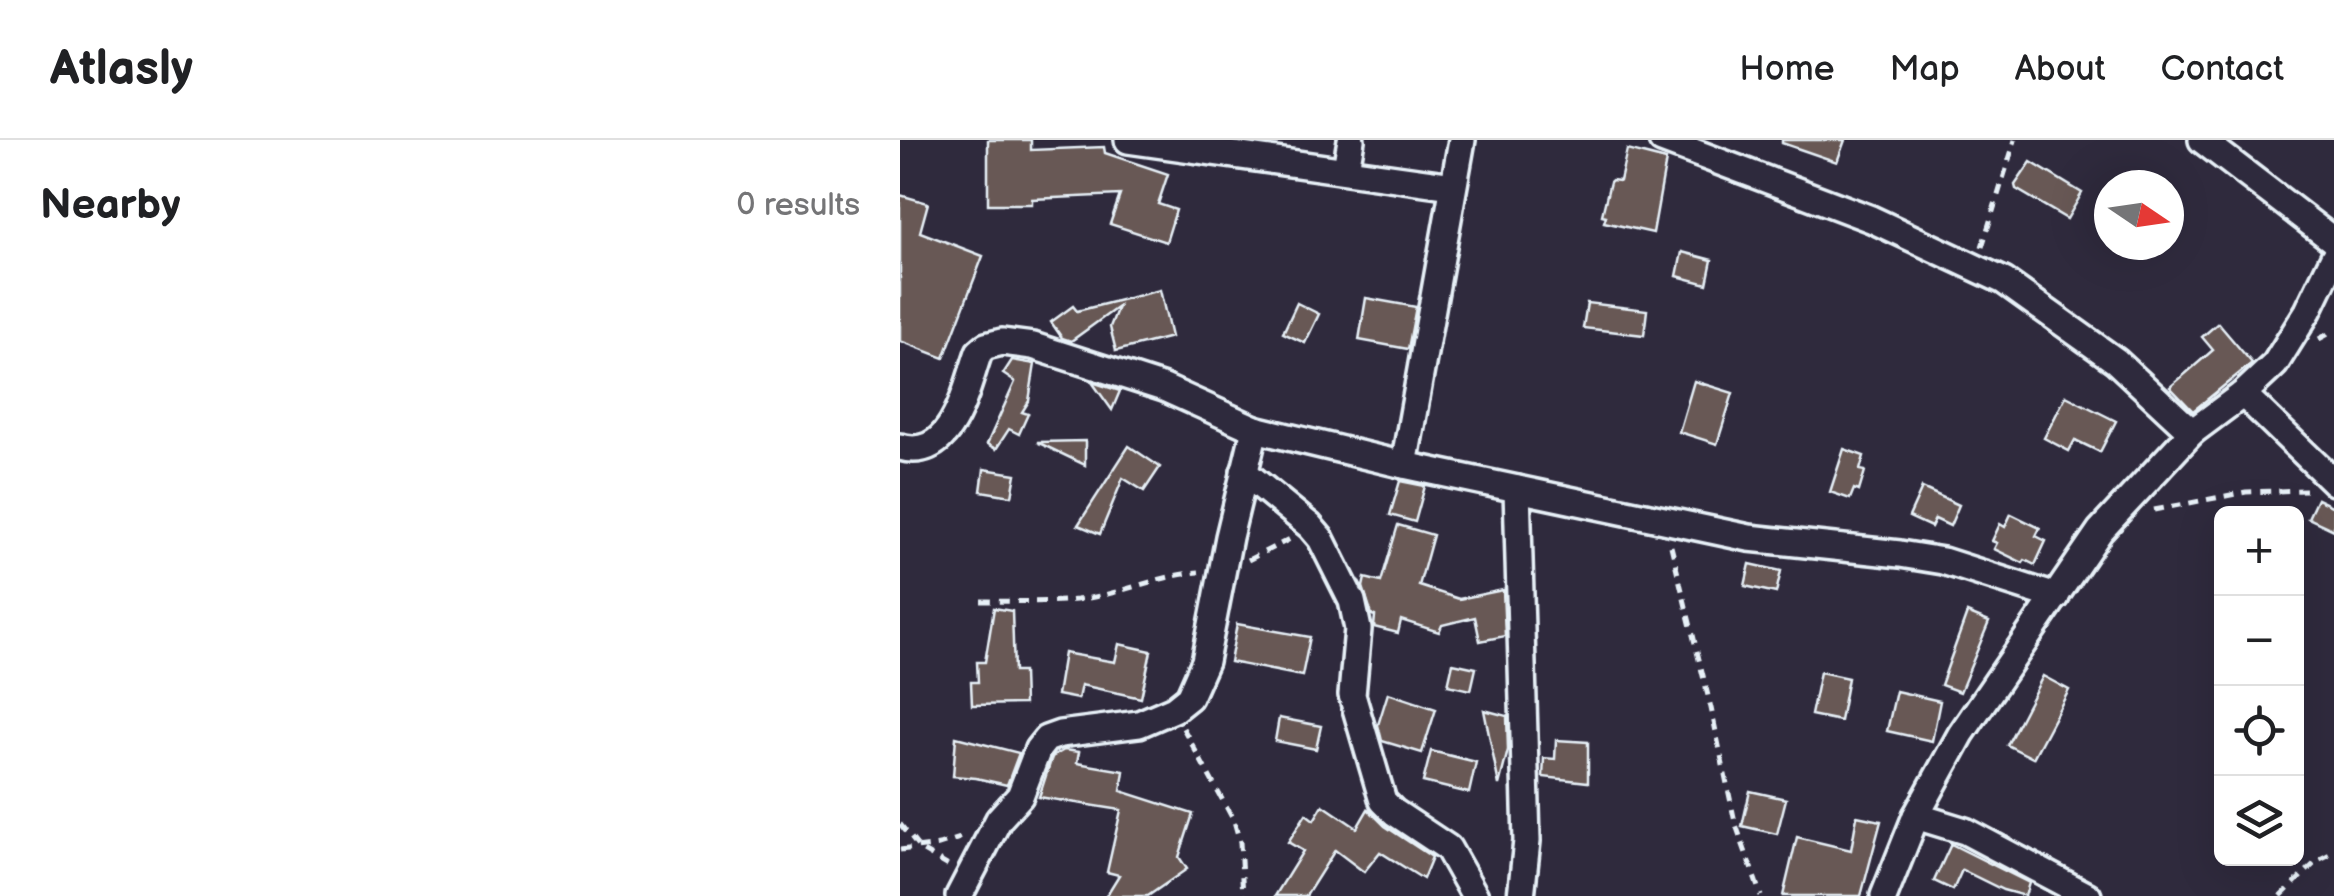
<!DOCTYPE html>
<html lang="en">
<head>
<meta charset="utf-8">
<style>
  body { margin:0; font-family:"Balsamiq Sans",sans-serif; background:#f2f2f2; color:#202124 }
  .controls { position:absolute; right:30px; bottom:30px; display:grid; overflow:hidden; border-radius:15px; box-shadow:0 10px 40px #0002 }
  .controls button { width:90px; height:90px; display:grid; place-items:center; padding:0; border:0; border-bottom:2px solid #e0e0e0; background:#fff; color:#202124; font:50px sans-serif }
  .compass { position:absolute; left:1194px; top:30px; width:90px; height:90px; border-radius:50%; background:#fff; box-shadow:0 10px 40px #0002; rotate:103deg }
  .list { margin:0; padding:0; list-style:none }
  h2 { display:flex; justify-content:space-between; align-items:center; height:130px; margin:0; padding:0 40px; font-size:42px }
  h2 small { font-size:32px; font-weight:400; color:#757577 }
  .icon { flex:none; width:55px; height:55px; fill:none; stroke:currentColor; stroke-width:2; stroke-linecap:round; stroke-linejoin:round }
  .map { position:relative; flex:none; width:1434px; height:756px; overflow:hidden }
  header { display:flex; align-items:center; gap:60px; box-sizing:border-box; height:140px; padding:0 50px; background:#fff; border-bottom:2px solid #e0e0e0 }
  header strong { font-size:48px }
  nav { display:flex; gap:55px; margin-inline-start:auto; font-size:35px }
  main { display:flex }
  aside { flex:1; background:#fff }
  .map>svg:first-child { display:block }
  .building { fill:#675855; stroke:#e8f1f8; stroke-width:2.5 }
  .lines { fill:none; stroke-linecap:round; stroke-linejoin:round }
  .street-casing { stroke:#e8f1f8; stroke-width:32 }
  .path { stroke:#e8f1f8; stroke-width:5; stroke-dasharray:10 8; stroke-linecap:butt }
  .street { stroke:#2f2a3d; stroke-width:25 }
</style>
</head>
<body>
<header>
<strong>Atlasly</strong>
<nav><a>Home</a><a>Map</a><a>About</a><a>Contact</a></nav>
</header>
<main>
<aside>
<h2>Nearby<small>0 results</small></h2>
<ul class="list">
</ul>
</aside>
<div class="map">
<svg width="1434" height="756" viewBox="0 0 1434 756">
  <rect width="100%" height="100%" fill="#2f2a3d"/>
  <filter id="ink" filterUnits="userSpaceOnUse"><feTurbulence type="fractalNoise" baseFrequency=".01" numOctaves="2"/><feDisplacementMap in="SourceGraphic" scale="20" xChannelSelector="R" yChannelSelector="G"/><feConvolveMatrix kernelMatrix="1 2 1 2 8 2 1 2 1" color-interpolation-filters="sRGB"/></filter>
  <g filter="url(#ink)">
    <g class="building">
      <path d="M 88,0 L 131,0 L 131,10 L 204,7 L 205,13 L 268,34 L 258,64 L 276,70 L 266,102 L 210,84 L 220,55 L 132,59 L 132,64 L 88,64 Z"/>
      <path d="M 882,0 L 945,0 L 937,22 L 882,3 Z"/>
      <path d="M 727,10 L 766,20 L 753,93 L 704,82 L 706,76 L 702,75 L 710,42 L 712,40 L 720,41 Z"/>
      <path d="M 1131,22 L 1182,53 L 1167,79 L 1116,49 L 1115,45 Z"/>
      <path d="M 0,55 L 28,63 L 20,92 L 83,116 L 44,218 L 0,201 Z"/>
      <path d="M 782,112 L 812,120 L 807,144 L 777,136 Z"/>
      <path d="M 260,150 L 271,197 L 216,211 L 210,187 L 218,167 L 171,201 L 162,198 L 151,182 L 173,166 L 177,171 Z"/>
      <path d="M 466,158 L 516,167 L 508,209 L 459,200 Z"/>
      <path d="M 397,163 L 419,174 L 405,203 L 383,193 Z"/>
      <path d="M 687,163 L 747,170 L 744,195 L 683,188 Z"/>
      <path d="M 1318,183 L 1352,223 L 1293,271 L 1270,247 L 1313,210 L 1302,197 Z"/>
      <path d="M 112,220 L 135,224 L 129,261 L 122,272 L 128,274 L 119,294 L 109,289 L 96,309 L 87,304 L 115,242 L 103,234 Z"/>
      <path d="M 794,241 L 833,253 L 817,304 L 779,292 Z"/>
      <path d="M 192,242 L 220,251 L 212,270 Z"/>
      <path d="M 1166,256 L 1216,281 L 1200,312 L 1175,300 L 1169,311 L 1144,298 Z"/>
      <path d="M 185,301 L 185,325 L 137,302 Z"/>
      <path d="M 229,306 L 260,327 L 244,351 L 223,338 L 200,394 L 178,385 Z"/>
      <path d="M 944,309 L 964,316 L 960,330 L 965,331 L 959,351 L 954,349 L 950,359 L 930,352 Z"/>
      <path d="M 84,329 L 116,334 L 112,356 L 81,351 Z"/>
      <path d="M 500,341 L 525,346 L 515,382 L 490,375 Z"/>
      <path d="M 1022,348 L 1059,365 L 1050,386 L 1035,379 L 1031,387 L 1009,377 Z"/>
      <path d="M 1417,359 L 1434,367 L 1434,390 L 1408,378 Z"/>
      <path d="M 1111,374 L 1140,388 L 1136,396 L 1146,401 L 1135,425 L 1125,420 L 1123,423 L 1094,409 L 1097,403 L 1092,401 L 1100,384 L 1105,387 Z"/>
      <path d="M 498,385 L 533,395 L 519,446 L 559,459 L 603,450 L 605,496 L 580,501 L 575,477 L 542,485 L 539,492 L 501,480 L 498,493 L 474,487 L 475,476 L 472,475 L 463,447 L 465,438 L 481,442 Z"/>
      <path d="M 850,424 L 881,431 L 876,453 L 845,446 Z"/>
      <path d="M 94,468 L 112,471 L 114,532 L 123,532 L 124,564 L 72,565 L 71,542 L 78,542 L 77,522 L 85,522 Z"/>
      <path d="M 1067,473 L 1089,482 L 1060,552 L 1041,545 Z"/>
      <path d="M 337,484 L 410,497 L 402,536 L 330,522 Z"/>
      <path d="M 219,504 L 251,511 L 241,558 L 181,545 L 178,559 L 157,555 L 164,513 L 215,522 Z"/>
      <path d="M 553,523 L 576,528 L 571,550 L 548,545 Z"/>
      <path d="M 920,532 L 948,538 L 940,581 L 911,575 Z"/>
      <path d="M 1143,536 L 1169,550 L 1133,618 L 1107,605 Z"/>
      <path d="M 996,551 L 1040,561 L 1032,601 L 987,591 Z"/>
      <path d="M 488,553 L 536,569 L 522,613 L 482,601 L 478,585 Z"/>
      <path d="M 584,570 L 607,576 L 608,610 L 599,645 Z"/>
      <path d="M 379,578 L 421,586 L 416,609 L 375,601 Z"/>
      <path d="M 56,597 L 119,613 L 107,645 L 76,638 L 53,636 Z"/>
      <path d="M 656,600 L 688,602 L 688,642 L 643,637 L 644,618 L 655,619 Z"/>
      <path d="M 164,610 L 179,612 L 177,623 L 224,631 L 221,651 L 293,674 L 279,717 L 287,729 L 248,756 L 206,756 L 219,735 L 207,732 L 221,670 L 139,657 L 152,617 Z"/>
      <path d="M 531,611 L 576,622 L 569,653 L 523,642 Z"/>
      <path d="M 850,651 L 886,659 L 877,694 L 842,686 Z"/>
      <path d="M 423,665 L 457,688 L 468,669 L 485,686 L 532,717 L 523,739 L 480,712 L 464,732 L 435,710 L 406,756 L 375,756 L 403,711 L 388,702 L 406,674 L 414,680 Z"/>
      <path d="M 957,676 L 981,681 L 961,756 L 883,756 L 897,697 L 951,710 Z"/>
      <path d="M 1051,704 L 1129,743 L 1125,756 L 1103,750 L 1062,730 L 1053,750 L 1034,741 Z"/>
    </g>
    <g class="lines">
      <defs>
        <g id="street">
          <path d="M 228,0 L 553,46"/>
          <path d="M 762,0 L 971,79 L 1104,141 L 1216,221 L 1292,292"/>
          <path d="M 1302,0 L 1434,101"/>
          <path d="M 446,29 L 451,0"/>
          <path d="M 1343,254 L 1434,342"/>
          <path d="M 0,307 C 53,322 66,248 79,212 L 86,206 L 102,202 L 133,206 L 264,248 L 355,289 L 504,325 L 849,398 L 1000,414 L 1043,421 L 1156,457"/>
          <path d="M 504,325 L 562,0"/>
          <path d="M 344,332 L 410,386 L 421,399 L 452,461 L 458,489 L 452,555 L 483,661 L 494,672 L 548,708 L 575,756"/>
          <path d="M 617,349 L 627,701 L 621,756"/>
          <path d="M 1016,676 L 1065,691 L 1188,756"/>
          <path d="M 59,756 L 99,679 L 120,656 L 138,609 L 146,599 L 160,594 L 239,584 L 274,569 L 289,557 L 305,521 L 329,397 L 355,289"/>
          <path d="M 984,756 L 1016,676 L 1061,594 L 1200,391 L 1292,292 L 1343,254 L 1375,224 L 1408,171 L 1434,117"/>
        </g>
      </defs>
      <use href="#street" class="street-casing"/>
      <g class="path">
        <path d="M 1082,107 L 1115,0"/>
        <path d="M 1419,199 L 1434,191"/>
        <path d="M 1254,370 L 1346,352 L 1406,350"/>
        <path d="M 771,406 L 811,568 L 835,682 L 861,756"/>
        <path d="M 348,420 L 392,398"/>
        <path d="M 81,461 C 112,461 145,463 176,460 C 220,455 255,436 299,432"/>
        <path d="M 283,588 L 334,681 L 340,702 L 343,756"/>
        <path d="M 0,684 L 20,709 L 50,727"/>
        <path d="M 0,710 L 39,705 L 60,698"/>
        <path d="M 1381,756 L 1418,720 L 1434,712"/>
      </g>
      <use href="#street" class="street"/>
    </g>
  </g>
</svg>
<div class="controls">
<button>+</button>
<button>−</button>
<button><svg class="icon" aria-label="locate" viewBox="0 0 24 24"><circle cx="12" cy="12" r="6"/><path d="M12 2v4M12 18v4M2 12h4M18 12h4"/></svg></button>
<button><svg class="icon" aria-label="layers" viewBox="0 0 24 24"><path d="M12 4l9 5-9 5-9-5zM3 14l9 5 9-5"/></svg></button>
</div>
<svg class="compass" viewBox="-18 -18 36 36"><path d="M0-13l5 13h-10z" fill="#e53935"/><path d="M0 13l5-13h-10z" fill="#757577"/></svg>
</div>
</main>
</body>
</html>
